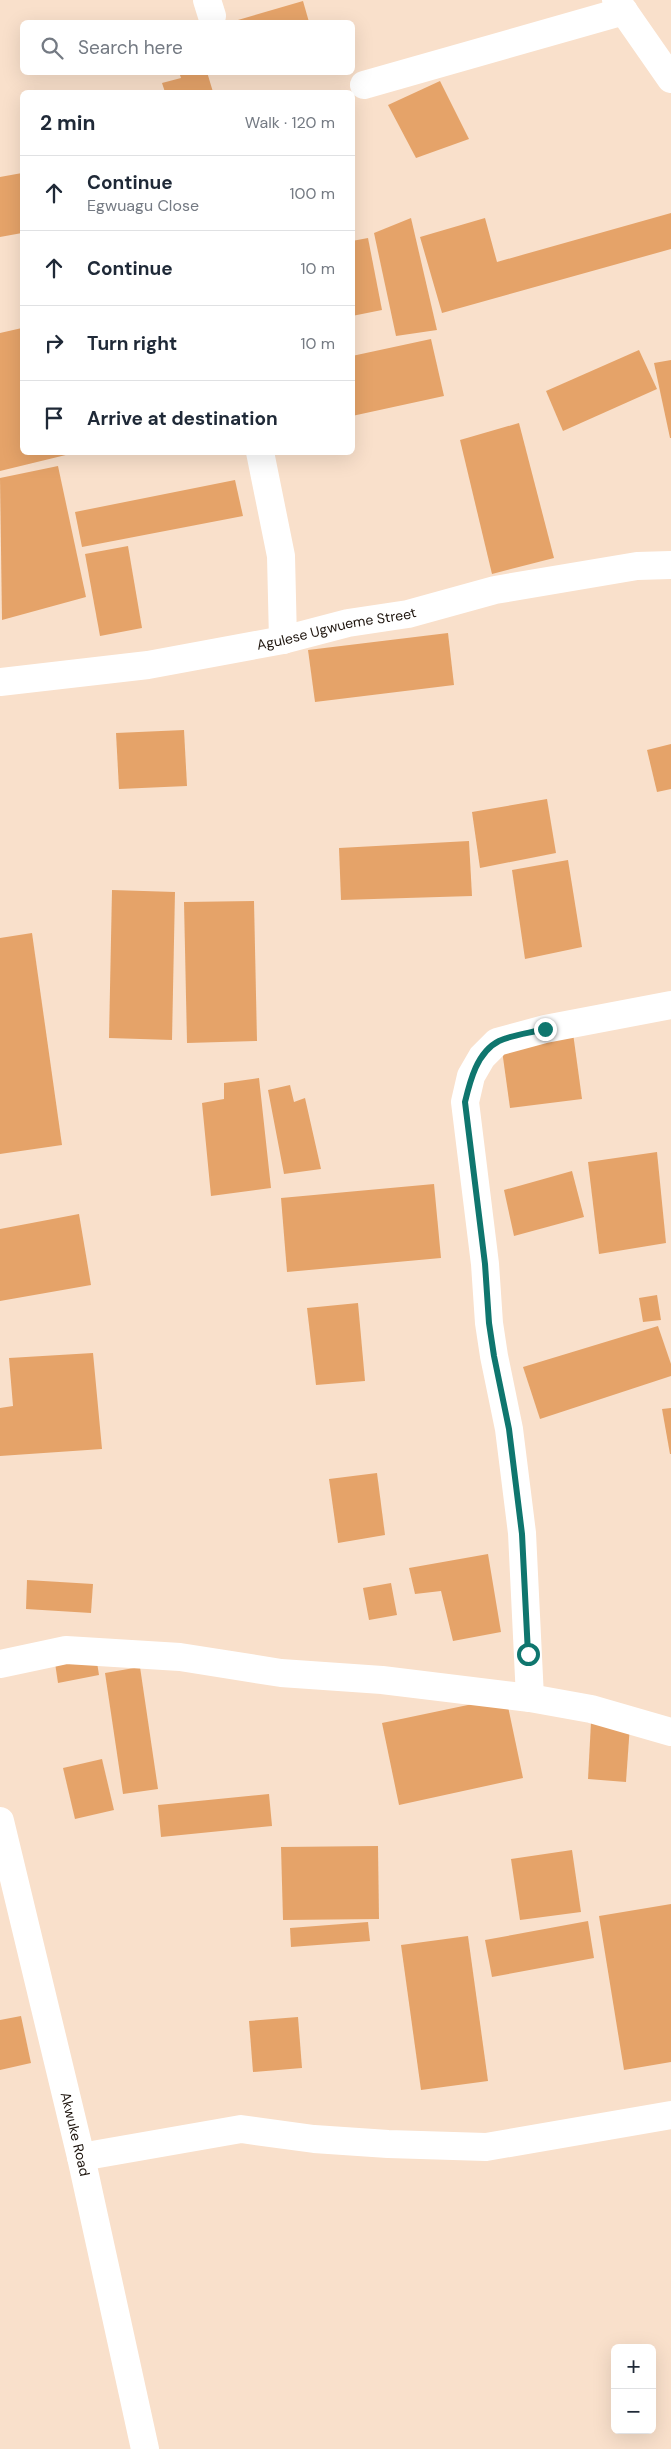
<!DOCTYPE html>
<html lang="en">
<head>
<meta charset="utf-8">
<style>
  body { margin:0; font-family:"DM Sans",sans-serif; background:#f2f2f3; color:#1f2937 }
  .controls { position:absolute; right:15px; bottom:15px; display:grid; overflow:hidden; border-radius:8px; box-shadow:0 5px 20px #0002 }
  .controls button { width:45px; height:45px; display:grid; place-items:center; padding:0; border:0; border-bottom:1px solid #e0e1e3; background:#fff; color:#1f2937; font:25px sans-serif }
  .stop { position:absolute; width:15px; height:15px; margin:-11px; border:4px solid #0f766e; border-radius:50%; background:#fff }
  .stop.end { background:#0f766e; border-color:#fff; box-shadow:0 1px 5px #0008 }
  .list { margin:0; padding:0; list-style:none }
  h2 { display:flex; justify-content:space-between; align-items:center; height:65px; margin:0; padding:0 20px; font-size:21px }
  h2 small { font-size:16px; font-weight:400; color:#747a83 }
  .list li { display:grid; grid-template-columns:32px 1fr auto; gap:15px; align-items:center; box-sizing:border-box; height:75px; padding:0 20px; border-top:1px solid #e0e1e3 }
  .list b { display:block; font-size:19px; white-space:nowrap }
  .list p { margin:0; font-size:16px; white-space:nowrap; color:#747a83 }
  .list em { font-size:16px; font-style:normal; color:#747a83 }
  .icon { flex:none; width:28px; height:28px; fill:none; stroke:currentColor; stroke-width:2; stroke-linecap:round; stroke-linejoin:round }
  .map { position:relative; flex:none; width:671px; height:2449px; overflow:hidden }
  .search { position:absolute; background:#fff; box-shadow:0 5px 20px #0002; left:20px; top:20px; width:335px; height:55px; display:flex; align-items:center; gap:12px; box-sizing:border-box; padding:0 18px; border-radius:8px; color:#747a83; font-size:19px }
  .panel { position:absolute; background:#fff; box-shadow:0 5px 20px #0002; left:20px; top:90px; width:335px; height:365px; border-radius:8px }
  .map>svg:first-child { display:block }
  .building { fill:#e5a369 }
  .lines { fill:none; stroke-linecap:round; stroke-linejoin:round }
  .minor { stroke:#fff; stroke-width:28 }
  .major { stroke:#fff; stroke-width:28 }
  .route { stroke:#0f766e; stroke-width:6 }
  .labels { text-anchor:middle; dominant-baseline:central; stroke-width:4; stroke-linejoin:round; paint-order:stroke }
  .street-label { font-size:14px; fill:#1d140d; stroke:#fff }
</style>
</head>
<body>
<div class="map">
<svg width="671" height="2449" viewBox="0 0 671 2449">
  <rect width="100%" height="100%" fill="#f9e0cb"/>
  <g class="building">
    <path d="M 303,1 L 309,22 L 231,22 Z"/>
    <path d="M 179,72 L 207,72 L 213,92 L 165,92 L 162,83 L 181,78 Z"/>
    <path d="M 440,81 L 469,139 L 416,158 L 388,105 Z"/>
    <path d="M 22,173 L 22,233 L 0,237 L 0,177 Z"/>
    <path d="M 671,213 L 671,249 L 442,313 L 420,237 L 485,218 L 497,262 Z"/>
    <path d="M 411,218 L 437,330 L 396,336 L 374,233 Z"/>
    <path d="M 368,238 L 382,310 L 352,316 L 352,241 Z"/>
    <path d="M 22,328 L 22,452 L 74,453 L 0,471 L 0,333 Z"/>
    <path d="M 431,339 L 444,396 L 352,416 L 352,356 Z"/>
    <path d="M 639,350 L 657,389 L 563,431 L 546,391 Z"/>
    <path d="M 671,360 L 671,438 L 670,438 L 654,363 Z"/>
    <path d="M 519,423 L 554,558 L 492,574 L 460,440 Z"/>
    <path d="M 58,466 L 86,597 L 2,620 L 0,478 Z"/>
    <path d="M 235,480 L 243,516 L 82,547 L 75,512 Z"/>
    <path d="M 128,546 L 142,628 L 100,636 L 85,554 Z"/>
    <path d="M 448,633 L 454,685 L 315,702 L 308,650 Z"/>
    <path d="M 184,730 L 187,786 L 119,789 L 116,733 Z"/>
    <path d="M 671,744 L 671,789 L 657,792 L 647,750 Z"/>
    <path d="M 547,799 L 556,853 L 480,868 L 472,812 Z"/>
    <path d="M 469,841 L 472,896 L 341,900 L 339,848 Z"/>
    <path d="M 568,860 L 582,947 L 525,959 L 512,870 Z"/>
    <path d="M 112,890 L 175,892 L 172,1040 L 109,1038 Z"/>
    <path d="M 254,901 L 257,1041 L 187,1043 L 184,902 Z"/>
    <path d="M 32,933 L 62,1145 L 0,1154 L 0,938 Z"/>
    <path d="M 573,1033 L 582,1099 L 510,1108 L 501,1043 Z"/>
    <path d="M 259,1078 L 271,1188 L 211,1196 L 202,1103 L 224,1099 L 224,1083 Z"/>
    <path d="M 290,1085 L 294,1102 L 305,1098 L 321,1169 L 284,1174 L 268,1090 Z"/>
    <path d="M 657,1152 L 666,1243 L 599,1254 L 588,1162 Z"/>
    <path d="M 572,1171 L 584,1217 L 514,1236 L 504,1190 Z"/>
    <path d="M 434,1184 L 441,1258 L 287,1272 L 281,1198 Z"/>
    <path d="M 79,1214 L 91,1285 L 0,1301 L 0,1229 Z"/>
    <path d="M 657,1295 L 661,1320 L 643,1322 L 639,1298 Z"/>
    <path d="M 358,1303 L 365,1381 L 316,1385 L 307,1308 Z"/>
    <path d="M 658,1326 L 671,1364 L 671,1376 L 540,1419 L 523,1367 Z"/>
    <path d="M 93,1353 L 102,1449 L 0,1456 L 0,1408 L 13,1406 L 9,1358 Z"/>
    <path d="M 671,1408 L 671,1454 L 670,1454 L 662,1409 Z"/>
    <path d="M 377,1473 L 385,1535 L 338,1543 L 329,1479 Z"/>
    <path d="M 488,1554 L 501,1632 L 453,1641 L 441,1591 L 415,1594 L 409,1568 Z"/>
    <path d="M 27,1580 L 93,1584 L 91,1613 L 26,1609 Z"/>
    <path d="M 391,1583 L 397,1615 L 369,1620 L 363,1588 Z"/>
    <path d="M 96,1656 L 99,1675 L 58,1683 L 55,1663 Z"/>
    <path d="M 140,1667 L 158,1789 L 123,1794 L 105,1673 Z"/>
    <path d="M 506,1697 L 523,1778 L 399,1805 L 382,1723 Z"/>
    <path d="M 591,1722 L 630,1725 L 626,1782 L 588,1779 Z"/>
    <path d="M 102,1759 L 114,1810 L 75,1819 L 63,1768 Z"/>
    <path d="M 269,1794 L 272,1826 L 161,1837 L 158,1805 Z"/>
    <path d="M 378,1846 L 379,1919 L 283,1920 L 281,1847 Z"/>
    <path d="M 572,1850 L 581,1912 L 520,1920 L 511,1859 Z"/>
    <path d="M 671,1904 L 671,2062 L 624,2070 L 599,1916 Z"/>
    <path d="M 588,1921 L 594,1958 L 492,1977 L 485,1940 Z"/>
    <path d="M 368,1922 L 370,1941 L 291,1947 L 290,1928 Z"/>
    <path d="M 468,1936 L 488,2081 L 421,2090 L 401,1945 Z"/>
    <path d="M 21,2016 L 31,2063 L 0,2070 L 0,2020 Z"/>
    <path d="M 298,2017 L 302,2068 L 253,2072 L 249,2021 Z"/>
  </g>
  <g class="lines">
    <g class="minor">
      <path d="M 207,0 L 212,16"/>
      <path d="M 616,0 L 671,79"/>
      <path d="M 364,85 L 624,11"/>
      <path d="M 260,452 L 281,556 L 283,640"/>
      <path id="s1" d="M 0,682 L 148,665 L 283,640 L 348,623 L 408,614 L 495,590 L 637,566 L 671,565"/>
      <path d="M 0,1664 L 66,1650 L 180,1657 L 281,1673 L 382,1680 L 530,1698 L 591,1709 L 671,1732"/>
      <path d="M 530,1698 L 522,1533 L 509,1429 L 494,1356 L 489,1323 L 485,1264 L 465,1102 L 471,1076 L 482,1057 L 497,1042 L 545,1029 L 671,1005"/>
      <path d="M 81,2157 L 241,2129 L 314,2139 L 388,2144 L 486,2147 L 671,2115"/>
    </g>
    <path class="major" id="s2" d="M 0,1821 L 81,2157 L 145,2449"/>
  </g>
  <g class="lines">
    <path class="route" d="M 528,1654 L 522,1534 L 509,1429 L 494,1356 L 489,1323 L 485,1264 L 465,1102 C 470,1081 477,1052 499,1041 C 512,1035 530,1033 545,1029"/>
  </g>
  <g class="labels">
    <g class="street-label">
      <text stroke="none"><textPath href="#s1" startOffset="341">Agulese Ugwueme Street</textPath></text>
      <text stroke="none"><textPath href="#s2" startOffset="322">Akwuke Road</textPath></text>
    </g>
  </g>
</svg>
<div class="controls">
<button>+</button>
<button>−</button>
</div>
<div class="stop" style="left:528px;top:1654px"></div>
<div class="stop end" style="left:545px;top:1029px"></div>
<div class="search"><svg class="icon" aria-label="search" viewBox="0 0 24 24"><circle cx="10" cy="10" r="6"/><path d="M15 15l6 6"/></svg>Search here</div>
<section class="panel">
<h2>2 min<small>Walk · 120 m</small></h2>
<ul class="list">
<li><svg class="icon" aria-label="ahead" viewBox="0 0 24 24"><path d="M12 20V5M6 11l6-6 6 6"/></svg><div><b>Continue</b><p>Egwuagu Close</p></div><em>100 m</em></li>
<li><svg class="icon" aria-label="ahead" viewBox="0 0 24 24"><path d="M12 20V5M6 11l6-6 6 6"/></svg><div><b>Continue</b></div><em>10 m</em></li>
<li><svg class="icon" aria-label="right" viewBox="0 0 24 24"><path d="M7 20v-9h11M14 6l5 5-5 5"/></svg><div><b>Turn right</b></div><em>10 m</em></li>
<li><svg class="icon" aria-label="arrive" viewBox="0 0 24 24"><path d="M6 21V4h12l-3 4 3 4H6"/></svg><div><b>Arrive at destination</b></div></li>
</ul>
</section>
</div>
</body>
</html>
